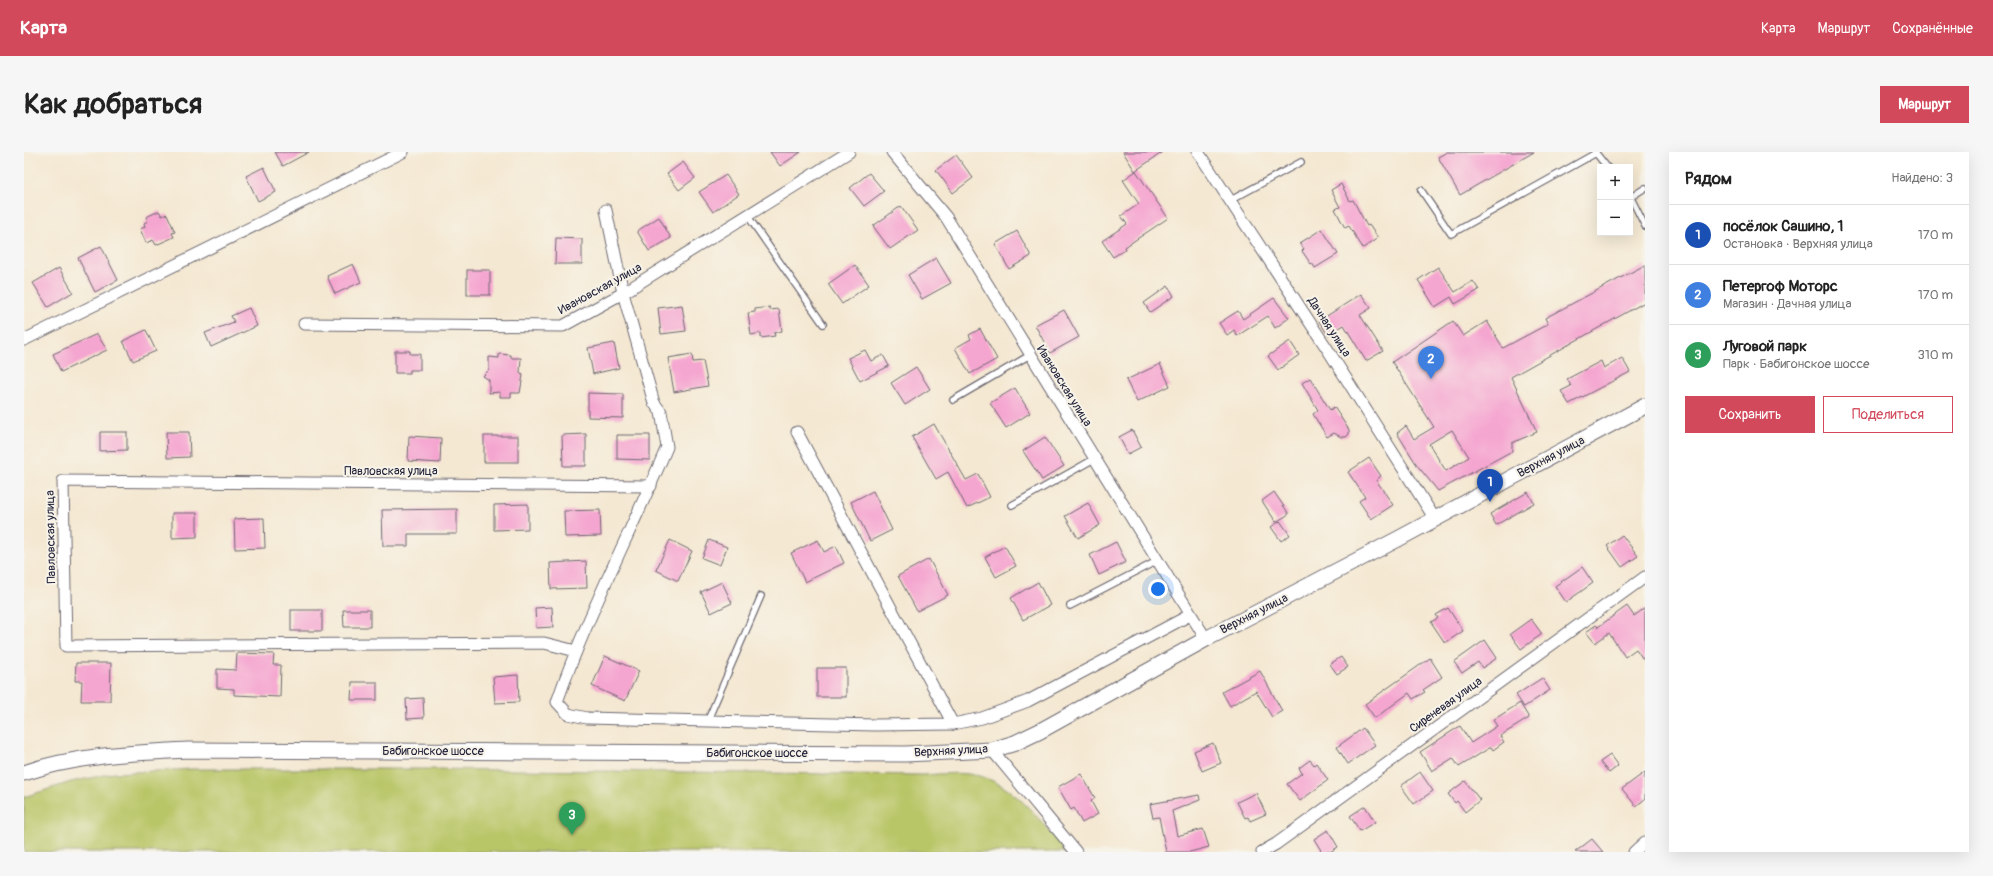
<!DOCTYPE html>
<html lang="ru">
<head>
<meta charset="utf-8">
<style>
  body { margin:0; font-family:Pangolin,sans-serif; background:#f6f6f6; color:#222 }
  .controls { position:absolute; right:12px; top:12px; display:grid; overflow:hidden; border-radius:0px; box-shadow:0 4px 16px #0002 }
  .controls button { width:36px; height:36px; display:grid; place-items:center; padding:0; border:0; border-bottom:1px solid #e0e0e0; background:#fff; color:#222; font:20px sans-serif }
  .you { position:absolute; left:1134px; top:437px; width:14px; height:14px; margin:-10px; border:3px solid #fff; border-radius:50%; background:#1a73e8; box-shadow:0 0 0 6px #1a73e833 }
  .badge { display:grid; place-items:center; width:26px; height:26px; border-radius:50%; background:#d1495b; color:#fff; font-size:13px; font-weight:700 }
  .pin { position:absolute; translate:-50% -33px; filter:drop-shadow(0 1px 2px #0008) }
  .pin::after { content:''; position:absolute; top:21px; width:14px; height:12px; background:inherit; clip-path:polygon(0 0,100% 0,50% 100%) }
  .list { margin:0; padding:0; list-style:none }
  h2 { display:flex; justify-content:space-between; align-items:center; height:52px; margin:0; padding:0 16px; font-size:17px }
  h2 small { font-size:13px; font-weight:400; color:#767676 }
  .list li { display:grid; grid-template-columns:26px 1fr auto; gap:12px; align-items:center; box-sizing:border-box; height:60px; padding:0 16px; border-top:1px solid #e0e0e0 }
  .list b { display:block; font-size:15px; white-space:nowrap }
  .list p { margin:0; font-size:13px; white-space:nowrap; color:#767676 }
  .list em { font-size:13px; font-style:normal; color:#767676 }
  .actions { display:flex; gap:8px; padding:12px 16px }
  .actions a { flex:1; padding:9px 0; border:1px solid #d1495b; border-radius:0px; text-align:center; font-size:14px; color:#d1495b }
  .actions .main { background:#d1495b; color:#fff }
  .map { position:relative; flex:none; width:1621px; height:700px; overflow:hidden; border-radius:0px }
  header { display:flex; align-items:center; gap:24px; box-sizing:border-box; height:56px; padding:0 20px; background:#d1495b; color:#fff }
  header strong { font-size:19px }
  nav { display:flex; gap:22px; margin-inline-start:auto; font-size:14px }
  .intro { display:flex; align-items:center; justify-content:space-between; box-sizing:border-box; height:96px; padding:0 24px }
  h1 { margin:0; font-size:28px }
  .button { padding:10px 18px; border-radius:0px; background:#d1495b; color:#fff; font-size:14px; font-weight:700 }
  main { display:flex; gap:24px; padding:0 24px }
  aside { flex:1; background:#fff; border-radius:0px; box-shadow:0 4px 16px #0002 }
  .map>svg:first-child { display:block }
  .green { fill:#b9c668; stroke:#6e7452 }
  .building { fill:#f5a6d0; fill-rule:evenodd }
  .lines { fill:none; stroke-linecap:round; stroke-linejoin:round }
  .lane-casing { stroke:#6c6770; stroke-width:8 }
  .street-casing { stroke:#6c6770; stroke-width:13 }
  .secondary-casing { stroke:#6c6770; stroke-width:17 }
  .lane { stroke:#fff; stroke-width:5.5 }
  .street { stroke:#fff; stroke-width:11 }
  .secondary { stroke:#fff; stroke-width:15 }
  .labels { text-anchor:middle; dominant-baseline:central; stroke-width:4; stroke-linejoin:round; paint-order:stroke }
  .street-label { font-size:12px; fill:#22223b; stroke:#f7f3e8 }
</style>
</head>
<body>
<header>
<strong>Карта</strong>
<nav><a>Карта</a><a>Маршрут</a><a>Сохранённые</a></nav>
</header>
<div class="intro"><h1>Как добраться</h1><a class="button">Маршрут</a></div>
<main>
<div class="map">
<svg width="1621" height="700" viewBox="0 0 1621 700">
  <rect width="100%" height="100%" fill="#f7f3e8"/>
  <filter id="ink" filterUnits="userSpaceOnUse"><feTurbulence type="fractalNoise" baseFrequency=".025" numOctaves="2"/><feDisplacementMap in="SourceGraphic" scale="8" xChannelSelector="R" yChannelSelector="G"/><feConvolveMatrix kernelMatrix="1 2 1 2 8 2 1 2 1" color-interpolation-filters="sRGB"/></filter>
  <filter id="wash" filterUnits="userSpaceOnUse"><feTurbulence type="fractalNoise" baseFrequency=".012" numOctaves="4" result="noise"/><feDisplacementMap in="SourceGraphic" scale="16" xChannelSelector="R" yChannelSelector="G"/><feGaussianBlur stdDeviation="0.9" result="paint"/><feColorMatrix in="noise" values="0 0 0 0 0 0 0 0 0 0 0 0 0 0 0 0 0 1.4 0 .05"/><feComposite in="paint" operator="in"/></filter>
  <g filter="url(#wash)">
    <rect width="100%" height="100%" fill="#f4e8d2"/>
    <path class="green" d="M 168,617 L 406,617 L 900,623 C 919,622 940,619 959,625 C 995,637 1019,672 1043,700 L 0,700 L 0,645 L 47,630 L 90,621 Z"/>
    <g id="blocks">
      <g class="building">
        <path d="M 251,0 L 285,0 L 259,14 Z"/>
        <path d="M 746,0 L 777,0 L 756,14 Z"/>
        <path d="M 1099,0 L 1139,0 L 1111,19 Z"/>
        <path d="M 1423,0 L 1510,0 L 1436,43 L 1414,5 Z"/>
        <path d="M 932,3 L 949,26 L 929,41 L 912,18 Z"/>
        <path d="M 659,10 L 671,26 L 655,38 L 643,22 Z"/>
        <path d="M 240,15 L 252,40 L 234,49 L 222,24 Z"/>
        <path d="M 1112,19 L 1144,66 L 1101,95 L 1102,97 L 1089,105 L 1078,89 L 1103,72 L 1097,64 L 1115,52 L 1099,28 Z"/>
        <path d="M 845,21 L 860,39 L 840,54 L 826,36 Z"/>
        <path d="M 702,23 L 715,42 L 689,60 L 675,40 Z"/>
        <path d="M 1317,32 L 1326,49 L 1329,48 L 1343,74 L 1345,73 L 1354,86 L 1339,96 L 1325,74 L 1321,76 L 1311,57 L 1316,55 L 1307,38 Z"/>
        <path d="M 877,54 L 894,78 L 866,97 L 849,74 Z"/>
        <path d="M 135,59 L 138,64 L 143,62 L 151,80 L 148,81 L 150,85 L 132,93 L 129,88 L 122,91 L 116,77 L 121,75 L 120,71 L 124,69 L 122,65 Z"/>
        <path d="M 635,65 L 647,86 L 625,99 L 613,79 Z"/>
        <path d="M 1298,77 L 1314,102 L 1291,116 L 1288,111 L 1287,112 L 1278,99 L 1280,97 L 1276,91 Z"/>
        <path d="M 993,79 L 1007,104 L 985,117 L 971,92 Z"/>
        <path d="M 532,86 L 558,87 L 558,112 L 531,112 Z"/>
        <path d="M 77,94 L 94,128 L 71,140 L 54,106 Z"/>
        <path d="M 912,106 L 927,131 L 898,147 L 884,123 Z"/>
        <path d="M 329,112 L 337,130 L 311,142 L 303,124 Z"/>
        <path d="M 831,113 L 845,133 L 818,152 L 804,132 Z"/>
        <path d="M 1621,113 L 1621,150 L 1487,225 L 1513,280 L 1488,291 L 1488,299 L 1414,339 L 1393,313 L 1373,281 L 1382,274 L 1390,287 L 1410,275 L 1368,210 L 1429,169 L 1439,184 L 1463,169 L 1479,196 L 1524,172 L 1521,166 ZM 1428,278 L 1445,305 L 1422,319 L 1405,292 Z"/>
        <path d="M 1414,115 L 1431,140 L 1449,129 L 1455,138 L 1431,152 L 1427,145 L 1411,155 L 1394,128 Z"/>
        <path d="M 35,116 L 49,140 L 24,155 L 9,131 Z"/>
        <rect x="443" y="118" width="23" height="25"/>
        <path d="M 1144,134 L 1150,144 L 1126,160 L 1120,151 Z"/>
        <path d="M 1337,142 L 1347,156 L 1336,163 L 1359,199 L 1342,209 L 1320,173 L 1304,183 L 1295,169 Z"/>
        <path d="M 1250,146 L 1265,166 L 1251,176 L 1244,164 L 1213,184 L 1210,178 L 1203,183 L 1195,171 L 1214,159 L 1219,167 Z"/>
        <path d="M 658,153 L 662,179 L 637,182 L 634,156 Z"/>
        <path d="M 746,155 L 746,158 L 755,157 L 758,179 L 750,181 L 751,184 L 737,186 L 737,181 L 727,183 L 724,161 L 731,160 L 731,157 Z"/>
        <path d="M 225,156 L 233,174 L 187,195 L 181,181 L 210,170 L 207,164 Z"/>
        <path d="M 1040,158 L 1055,185 L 1026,201 L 1011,173 Z"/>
        <path d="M 956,177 L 973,207 L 946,222 L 931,196 L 947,187 L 945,183 Z"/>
        <path d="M 122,178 L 132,199 L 109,209 L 99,189 Z"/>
        <path d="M 73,182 L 83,198 L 37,220 L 29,202 Z"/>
        <path d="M 1266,189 L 1275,203 L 1254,218 L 1244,204 Z"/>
        <path d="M 590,191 L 595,216 L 569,222 L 564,196 Z"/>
        <path d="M 841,198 L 847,209 L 859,203 L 865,214 L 836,229 L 824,206 Z"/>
        <path d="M 371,199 L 386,199 L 386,202 L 396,202 L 396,218 L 386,218 L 386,221 L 371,221 Z"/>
        <path d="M 475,202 L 487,203 L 487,206 L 497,206 L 496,220 L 499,223 L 496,241 L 487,241 L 487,245 L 476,245 L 476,240 L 465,241 L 465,228 L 459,224 L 465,218 L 465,205 L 475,206 Z"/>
        <path d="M 668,202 L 669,210 L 679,209 L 684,234 L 650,240 L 644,206 Z"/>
        <path d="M 1598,206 L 1606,220 L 1545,252 L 1537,239 L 1547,234 L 1543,227 L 1577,209 L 1580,216 Z"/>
        <path d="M 1136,212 L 1146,234 L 1113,250 L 1102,228 Z"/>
        <path d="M 892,215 L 906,237 L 881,253 L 867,231 Z"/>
        <path d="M 1286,226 L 1306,258 L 1310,255 L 1325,278 L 1325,282 L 1322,285 L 1317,285 L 1310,281 L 1303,285 L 1289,262 L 1294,258 L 1278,231 Z"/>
        <path d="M 991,236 L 1006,261 L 982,276 L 966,251 Z"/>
        <path d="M 564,241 L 599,242 L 599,266 L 564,265 Z"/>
        <path d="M 910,272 L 942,328 L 954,322 L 966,345 L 943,356 L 924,320 L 912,327 L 888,285 Z"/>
        <path d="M 1108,278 L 1117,295 L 1104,302 L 1095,285 Z"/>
        <path d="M 76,280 L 103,280 L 103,298 L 76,299 Z"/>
        <path d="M 142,280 L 165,280 L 166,305 L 143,306 Z"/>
        <path d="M 562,282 L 562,314 L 539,314 L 538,283 Z"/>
        <path d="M 593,283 L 626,283 L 626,308 L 593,307 Z"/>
        <path d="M 385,284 L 417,286 L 416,311 L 384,309 Z"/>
        <rect x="460" y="284" width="34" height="26"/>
        <path d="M 1021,285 L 1040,314 L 1018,328 L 999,299 Z"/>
        <path d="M 1345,306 L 1357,324 L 1352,328 L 1369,353 L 1347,367 L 1335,349 L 1341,345 L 1324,320 Z"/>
        <path d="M 849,339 L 868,378 L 846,389 L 827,350 Z"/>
        <path d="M 1250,340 L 1265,362 L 1252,370 L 1238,349 Z"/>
        <path d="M 1504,340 L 1510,351 L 1472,373 L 1466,362 Z"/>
        <path d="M 1064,351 L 1076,373 L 1054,386 L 1041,364 Z"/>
        <path d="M 504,352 L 504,377 L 470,378 L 470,353 Z"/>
        <path d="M 433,357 L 433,382 L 384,382 L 384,394 L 359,394 L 358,358 Z"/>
        <path d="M 576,358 L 577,384 L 541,385 L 540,359 Z"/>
        <path d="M 148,361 L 173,361 L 173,385 L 148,386 Z"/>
        <path d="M 240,366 L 241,396 L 211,397 L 210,367 Z"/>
        <path d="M 1256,369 L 1266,383 L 1257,389 L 1247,375 Z"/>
        <path d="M 1598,383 L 1614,404 L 1598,415 L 1583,394 Z"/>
        <path d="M 646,388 L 668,399 L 654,429 L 632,418 Z"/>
        <path d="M 685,388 L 703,395 L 696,413 L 678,406 Z"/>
        <path d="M 794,388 L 800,400 L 812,394 L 820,411 L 781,430 L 767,401 Z"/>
        <path d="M 1092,390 L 1102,410 L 1075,423 L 1066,403 Z"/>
        <path d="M 981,394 L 992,414 L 972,425 L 961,405 Z"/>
        <path d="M 905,407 L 924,443 L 893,459 L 874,424 Z"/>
        <path d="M 562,409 L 563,436 L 527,437 L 526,411 Z"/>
        <path d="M 1558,415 L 1569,431 L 1542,450 L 1531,434 Z"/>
        <path d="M 698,430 L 708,451 L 687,461 L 677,440 Z"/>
        <path d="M 1014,430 L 1026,453 L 999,468 L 987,446 Z"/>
        <path d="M 1603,454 L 1610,464 L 1621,456 L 1621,510 L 1612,497 L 1601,505 L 1585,481 L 1571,491 L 1562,480 L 1572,473 L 1574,475 Z"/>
        <path d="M 528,455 L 529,475 L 512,476 L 511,456 Z"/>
        <path d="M 1424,456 L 1439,479 L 1421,491 L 1407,470 L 1414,466 L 1412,463 Z"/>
        <rect x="267" y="458" width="31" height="21"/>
        <path d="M 319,458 L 346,458 L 346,475 L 320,475 Z"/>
        <path d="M 1507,467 L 1518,482 L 1497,497 L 1486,482 Z"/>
        <path d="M 1461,488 L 1473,506 L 1458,516 L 1454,510 L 1438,521 L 1430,510 Z"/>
        <path d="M 213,501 L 250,502 L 249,513 L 257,513 L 256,545 L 210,543 L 210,537 L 193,536 L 193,517 L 212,518 Z"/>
        <path d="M 581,504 L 615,519 L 601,549 L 568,534 Z"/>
        <path d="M 1317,505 L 1324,515 L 1313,522 L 1306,512 Z"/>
        <path d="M 1406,506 L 1418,525 L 1399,538 L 1401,540 L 1389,547 L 1385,541 L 1351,566 L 1341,552 Z"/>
        <path d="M 52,511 L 87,511 L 86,549 L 57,549 L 58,529 L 51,529 Z"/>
        <rect x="793" y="516" width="29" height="29"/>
        <path d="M 1236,519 L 1258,559 L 1248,565 L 1232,539 L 1206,554 L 1198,540 Z"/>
        <path d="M 494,523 L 495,550 L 471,551 L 469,525 Z"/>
        <path d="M 1518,526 L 1526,538 L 1500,555 L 1492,543 Z"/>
        <path d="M 328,530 L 353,530 L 353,548 L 327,548 Z"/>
        <path d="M 399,546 L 400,566 L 383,567 L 382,547 Z"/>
        <path d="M 1496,551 L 1505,566 L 1476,584 L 1480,590 L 1469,598 L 1467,595 L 1435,615 L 1429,606 L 1408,619 L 1396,600 L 1436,574 L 1447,591 L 1473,574 L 1469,568 Z"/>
        <path d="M 1339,576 L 1351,593 L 1324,612 L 1313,595 Z"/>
        <path d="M 1189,591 L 1197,611 L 1178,619 L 1170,599 Z"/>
        <path d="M 1586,603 L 1594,614 L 1585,621 L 1576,610 Z"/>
        <path d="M 1286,608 L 1290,613 L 1292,611 L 1304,628 L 1276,649 L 1263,632 L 1278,621 L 1275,616 Z"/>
        <path d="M 1396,620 L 1409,639 L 1390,652 L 1377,634 Z"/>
        <path d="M 1621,620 L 1621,647 L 1612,654 L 1598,637 Z"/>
        <path d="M 1057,622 L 1071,646 L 1067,649 L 1074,662 L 1058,671 L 1050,656 L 1047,658 L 1034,635 Z"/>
        <path d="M 1441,629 L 1456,648 L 1441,660 L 1433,649 L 1431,651 L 1424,642 Z"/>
        <path d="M 1232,641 L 1242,662 L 1226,669 L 1224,665 L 1221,666 L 1213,650 Z"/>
        <path d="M 1175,643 L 1176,648 L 1148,659 L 1153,684 L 1179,677 L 1185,695 L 1166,700 L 1142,700 L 1135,665 L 1129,666 L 1126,652 Z"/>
        <path d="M 1341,654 L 1351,670 L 1336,679 L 1326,664 Z"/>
        <path d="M 1304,678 L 1314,695 L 1306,700 L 1298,700 L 1290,687 Z"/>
        <path d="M 1568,687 L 1579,700 L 1551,700 Z"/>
      </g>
    </g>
  </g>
  <g filter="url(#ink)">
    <use href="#blocks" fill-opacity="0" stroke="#6c6770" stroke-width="1"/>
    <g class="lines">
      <defs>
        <g id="lane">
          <path d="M 1571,0 L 1583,15"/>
          <path d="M 1397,38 L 1427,82 L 1572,1"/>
          <path d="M 1606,44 L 1621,74"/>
          <path d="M 1607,45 L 1621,36"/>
          <path d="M 1207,48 L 1277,10"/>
          <path d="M 723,63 L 799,172"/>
          <path d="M 929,248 L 1006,203"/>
          <path d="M 988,353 L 1070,307"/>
          <path d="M 1046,454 L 1133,409"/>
          <path d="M 683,570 L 737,444"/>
        </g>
        <g id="street">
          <path d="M 868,0 L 922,65 L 1182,487"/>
          <path d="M 1174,0 L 1304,198 L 1411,367"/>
          <path d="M 582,58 L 599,141 L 630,251 L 637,260 L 643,295 C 607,380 563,463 533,550 L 544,562 L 563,566 L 851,573 L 929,572 L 958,566 L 1004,549 L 1166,463"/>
          <path d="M 280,172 L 539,174 L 599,141 L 825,0"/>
          <path d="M 0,188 L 379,0"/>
          <path d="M 773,280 L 929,572"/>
          <path d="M 552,499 L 520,491 L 42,494 L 39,329 L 627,334"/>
          <path d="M 968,598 L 1052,700"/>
          <path d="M 1238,700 L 1252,692 L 1621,425"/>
          <path d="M 1610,700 L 1621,690"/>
        </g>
        <path id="secondary" d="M 0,621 C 52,603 109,601 164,598 L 881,602 L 968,598 L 991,591 L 1016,579 L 1182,487 L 1374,387 L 1621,254"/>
      </defs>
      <use href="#lane" class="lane-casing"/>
      <use href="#street" class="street-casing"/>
      <use href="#secondary" class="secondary-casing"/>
      <use href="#lane" class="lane"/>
      <use href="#street" class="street"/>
      <use href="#secondary" class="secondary"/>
    </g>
  </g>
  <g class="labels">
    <g class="street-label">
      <text transform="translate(576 137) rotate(-29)">Ивановская улица</text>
      <text transform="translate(1305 175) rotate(57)">Дачная улица</text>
      <text transform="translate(1040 234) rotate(58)">Ивановская улица</text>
      <text transform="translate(1527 305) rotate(-28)">Верхняя улица</text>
      <text x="367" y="319">Павловская улица</text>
      <text transform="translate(27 385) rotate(-91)">Павловская улица</text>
      <text transform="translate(1230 462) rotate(-27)">Верхняя улица</text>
      <text transform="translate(1422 553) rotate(-36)">Сиреневая улица</text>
      <text x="409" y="599">Бабигонское шоссе</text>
      <text transform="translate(927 599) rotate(-3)">Верхняя улица</text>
      <text x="733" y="601">Бабигонское шоссе</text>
    </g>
  </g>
</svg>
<div class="controls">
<button>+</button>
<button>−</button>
</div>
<div class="you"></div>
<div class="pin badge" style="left:1466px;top:350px;background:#1a4fb4">1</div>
<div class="pin badge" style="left:1407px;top:227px;background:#3f7fe0">2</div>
<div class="pin badge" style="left:548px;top:683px;background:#2e9e5b">3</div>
</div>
<aside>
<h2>Рядом<small>Найдено: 3</small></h2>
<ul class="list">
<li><span class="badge" style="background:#1a4fb4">1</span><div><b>посёлок Сашино, 1</b><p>Остановка · Верхняя улица</p></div><em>170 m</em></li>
<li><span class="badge" style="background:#3f7fe0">2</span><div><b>Петергоф Моторс</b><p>Магазин · Дачная улица</p></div><em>170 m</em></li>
<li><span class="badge" style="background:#2e9e5b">3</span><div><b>Луговой парк</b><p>Парк · Бабигонское шоссе</p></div><em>310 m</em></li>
</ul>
<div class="actions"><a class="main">Сохранить</a><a>Поделиться</a></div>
</aside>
</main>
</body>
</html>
